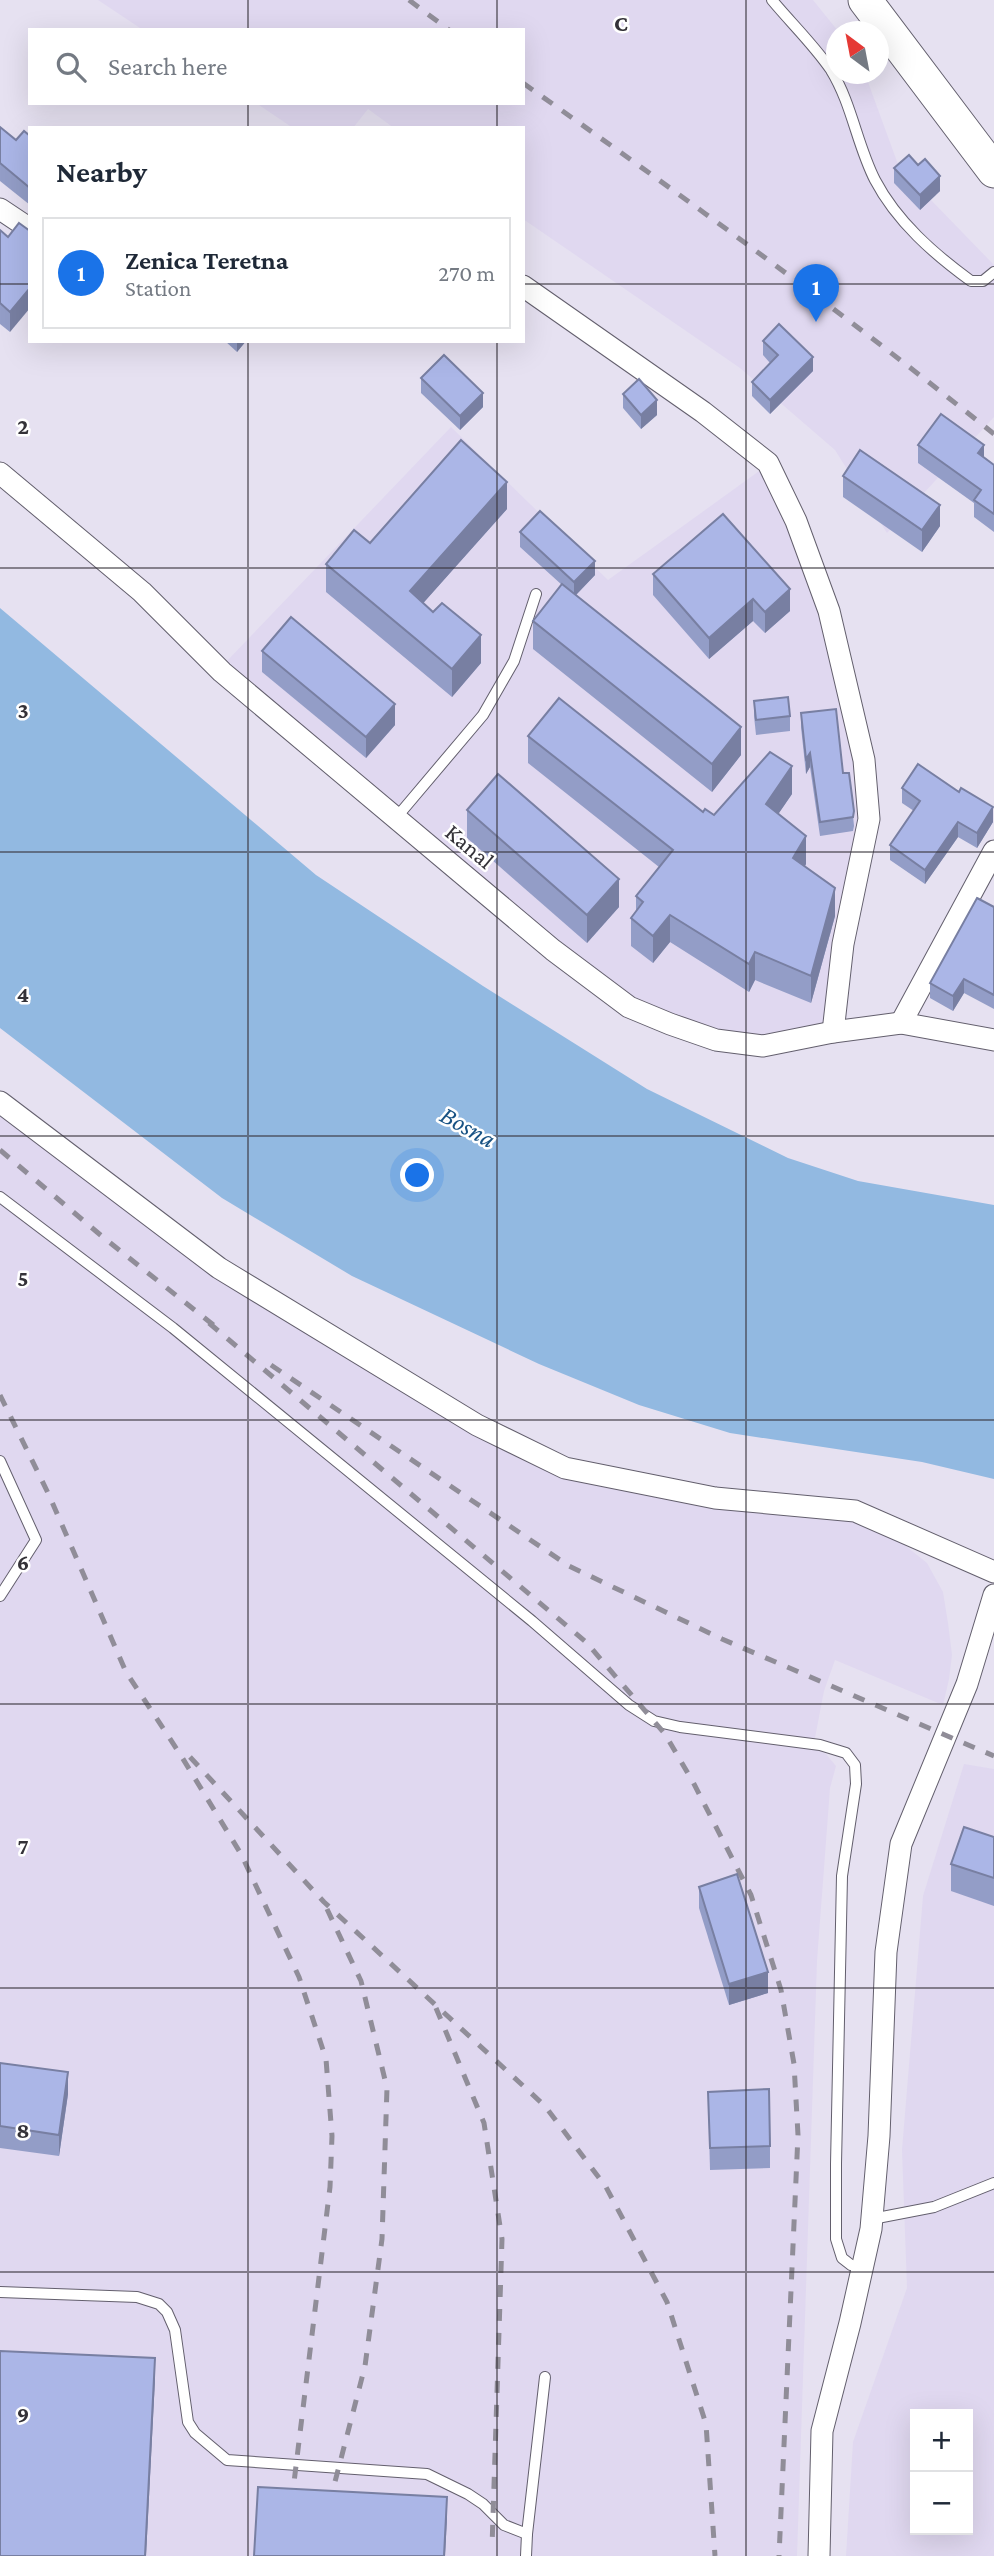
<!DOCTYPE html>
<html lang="en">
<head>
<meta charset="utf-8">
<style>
  body { margin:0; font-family:"Crimson Pro",serif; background:#f2f2f3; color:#1f2937 }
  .controls { position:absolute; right:21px; bottom:21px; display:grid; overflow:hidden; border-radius:0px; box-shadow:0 7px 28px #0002 }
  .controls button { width:63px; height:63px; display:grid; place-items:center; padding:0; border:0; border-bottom:2px solid #e0e1e3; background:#fff; color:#1f2937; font:35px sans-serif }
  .compass { position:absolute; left:826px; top:21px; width:63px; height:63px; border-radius:50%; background:#fff; box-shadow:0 7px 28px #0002; rotate:328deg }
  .you { position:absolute; left:418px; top:1176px; width:24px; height:24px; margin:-18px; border:5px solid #fff; border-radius:50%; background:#1a73e8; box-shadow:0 0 0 10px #1a73e833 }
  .badge { display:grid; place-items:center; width:46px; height:46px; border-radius:50%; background:#1a73e8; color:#fff; font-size:23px; font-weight:700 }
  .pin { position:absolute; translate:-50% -58px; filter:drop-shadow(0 2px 4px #0008) }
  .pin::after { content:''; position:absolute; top:37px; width:24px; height:21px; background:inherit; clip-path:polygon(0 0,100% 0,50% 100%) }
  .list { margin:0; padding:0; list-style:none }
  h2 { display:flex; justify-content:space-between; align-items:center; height:91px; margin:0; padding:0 28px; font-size:30px }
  h2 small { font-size:23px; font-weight:400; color:#747a83 }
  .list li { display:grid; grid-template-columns:46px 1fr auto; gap:21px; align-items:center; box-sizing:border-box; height:112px; margin:0 14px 14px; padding:0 14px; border:2px solid #e0e1e3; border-radius:0px }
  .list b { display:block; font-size:26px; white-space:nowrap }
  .list p { margin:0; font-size:23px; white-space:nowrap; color:#747a83 }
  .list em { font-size:23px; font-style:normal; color:#747a83 }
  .icon { flex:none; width:38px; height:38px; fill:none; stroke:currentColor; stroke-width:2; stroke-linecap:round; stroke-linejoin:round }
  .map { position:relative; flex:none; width:994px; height:2556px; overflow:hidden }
  .search { position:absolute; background:#fff; box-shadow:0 7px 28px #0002; left:28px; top:28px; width:497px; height:77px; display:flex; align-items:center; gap:18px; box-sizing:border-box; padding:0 24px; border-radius:0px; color:#747a83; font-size:26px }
  .panel { position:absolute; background:#fff; box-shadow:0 7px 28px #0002; left:28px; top:126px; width:497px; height:217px; border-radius:0px }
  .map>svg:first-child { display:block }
  .built { fill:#e0d8f0; fill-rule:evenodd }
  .water { fill:#92b9e1 }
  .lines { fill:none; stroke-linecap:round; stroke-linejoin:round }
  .service-casing { stroke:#635f6d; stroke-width:12 }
  .minor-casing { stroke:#635f6d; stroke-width:23 }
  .primary-casing { stroke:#635f6d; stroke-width:35 }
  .service { stroke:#fff; stroke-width:10 }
  .minor { stroke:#fff; stroke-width:21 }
  .primary { stroke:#fff; stroke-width:33 }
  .rail { stroke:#908d98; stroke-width:5; stroke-dasharray:12 12; stroke-linecap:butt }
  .wall { fill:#939dc7 }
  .shaded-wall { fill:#787fa2 }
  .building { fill:#abb6e7; stroke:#787fa2; stroke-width:2 }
  .grid { fill:none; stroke:#343238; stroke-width:2; stroke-opacity:0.55 }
  .labels { text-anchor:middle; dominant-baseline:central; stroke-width:5; stroke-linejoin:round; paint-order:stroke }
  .street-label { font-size:24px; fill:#343238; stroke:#fff }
  .water-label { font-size:26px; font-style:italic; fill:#195384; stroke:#fff }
  .grid-label { font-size:23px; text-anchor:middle; font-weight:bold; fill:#343238; stroke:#fff; stroke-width:5; stroke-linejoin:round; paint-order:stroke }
</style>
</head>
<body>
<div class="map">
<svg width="994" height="2556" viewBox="0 0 994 2556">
  <rect width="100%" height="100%" fill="#e6e1f1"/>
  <g class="built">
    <path d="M 98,0 L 813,0 L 838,31 L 836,74 L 865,74 L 899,167 L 994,265 L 994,417 L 887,533 L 835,450 L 740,368 L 523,219 L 523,128 L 394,128 L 368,109 L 353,128 L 293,128 L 256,103 L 523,103 L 523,30 L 143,30 Z"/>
    <path d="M 451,427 L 608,580 L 769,464 L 797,522 L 866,760 L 835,1030 L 764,1042 L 717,1036 L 630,1003 L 226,662 Z"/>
    <path d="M 0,1114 L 15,1126 L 559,1473 L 848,1517 L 902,1543 L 927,1563 L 943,1592 L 948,1623 L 952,1655 L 949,1679 L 943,1705 L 835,1660 L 824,1691 L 813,1748 L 826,1754 L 836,1766 L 830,1788 L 817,1961 L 797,2556 L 0,2556 Z"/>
    <path d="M 964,1764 L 994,1769 L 994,2556 L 846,2556 L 853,2442 L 907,2288 L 902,2150 L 923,1896 ZM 915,2414 L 968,2414 L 968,2530 L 915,2530 Z"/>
  </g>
  <path class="water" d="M 0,608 L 316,875 L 483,986 L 647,1089 L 788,1158 L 858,1181 L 994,1205 L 994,1479 L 922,1462 L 730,1433 L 639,1405 L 539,1364 L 352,1276 L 222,1198 L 0,1028 Z"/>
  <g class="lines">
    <defs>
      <g id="service">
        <path d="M 772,0 C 791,23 814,45 831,70 C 852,104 857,145 875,180 C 897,222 934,254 971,281 L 983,281 L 994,272"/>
        <path d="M 396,818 L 483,715 L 514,661 L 536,594"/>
        <path d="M 0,1197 L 173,1328 L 532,1621 L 629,1705 L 654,1721 L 680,1727 L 820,1745 L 846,1753 L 855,1765 L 856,1784 L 842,1876 L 836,2164 L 836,2239 L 842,2258 L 851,2265 L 863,2267"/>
        <path d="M 0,1461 L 36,1540 L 0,1596"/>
        <path d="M 872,2219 L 934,2207 L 994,2183"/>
        <path d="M 0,2292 L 137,2297 L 159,2304 L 167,2312 L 175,2330 L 188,2422 L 195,2433 L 227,2460 L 427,2474 L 468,2494 L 483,2504 L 504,2525 L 527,2534 L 526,2556"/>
        <path d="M 527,2534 L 545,2377"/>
      </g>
      <g id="minor">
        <path d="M 0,209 L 30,229"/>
        <path d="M 523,286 L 703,412 L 768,463 L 796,521 L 829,611 L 864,760 L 869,819 L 843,944 L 833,1032"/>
        <path d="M 0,473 L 142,592 L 222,672 L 553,950 L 629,1007 L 670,1024 L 716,1040 L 763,1046 L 833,1032 L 901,1023 L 994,1040"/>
        <path d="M 901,1023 L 994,851"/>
        <path d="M 0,1102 L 219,1268 L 477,1425 L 565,1468 L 715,1498 L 855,1511 L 994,1572"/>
        <path d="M 819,2556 L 822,2431 L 850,2323 L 871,2229 L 879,2136 L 886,1952 L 901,1844 L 967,1684 L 994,1595"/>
      </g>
      <path id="primary" d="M 865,0 L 994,171"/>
    </defs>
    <use href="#service" class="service-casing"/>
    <use href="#minor" class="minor-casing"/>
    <use href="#primary" class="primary-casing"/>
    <use href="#service" class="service"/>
    <use href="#minor" class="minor"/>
    <use href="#primary" class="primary"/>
    <g class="rail">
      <path d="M 409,0 L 449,30"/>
      <path d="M 523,83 C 683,196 841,311 994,434"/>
      <path d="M 0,1150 L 104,1238 L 216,1327"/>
      <path d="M 209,1323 L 586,1642 L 665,1734 L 693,1782 L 751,1895 L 781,1990 L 794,2064 L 798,2135 L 779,2556"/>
      <path d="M 271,1365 L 569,1566 L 722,1639 L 994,1756"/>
      <path d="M 0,1395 L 49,1495 L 126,1672 L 180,1754 L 241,1854 L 299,1977 L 326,2059 L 332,2136 L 330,2187 L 291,2507"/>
      <path d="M 190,1757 L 324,1902 L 545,2106 L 606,2187 L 667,2302 L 706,2424 L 715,2556"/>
      <path d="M 327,1909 L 361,1981 L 387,2088 L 382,2239 L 365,2366 L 329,2505"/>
      <path d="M 436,2008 L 484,2123 L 502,2239 L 492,2547"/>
    </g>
  </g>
  <g class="wall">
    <path d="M 0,127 L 16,140 L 30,136 L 30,205 L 0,181 Z"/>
    <path d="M 894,168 L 940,191 L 920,210 L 894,183 Z"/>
    <path d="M 19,223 L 10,332 L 0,324 L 0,230 L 8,237 Z"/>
    <path d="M 225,341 L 246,341 L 237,352 Z"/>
    <path d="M 763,341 L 813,371 L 770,414 L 752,396 L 752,382 L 770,363 L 763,355 Z"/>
    <path d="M 421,378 L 483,407 L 460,430 L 421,393 Z"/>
    <path d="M 623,394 L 657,415 L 641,429 L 623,408 Z"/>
    <path d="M 918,445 L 984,457 L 994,465 L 994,532 L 974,517 L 974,503 L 918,463 Z"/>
    <path d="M 843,476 L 940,526 L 922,552 L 843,497 Z"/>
    <path d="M 507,509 L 423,603 L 481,663 L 452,697 L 326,592 L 326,564 L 370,543 Z"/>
    <path d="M 723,514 L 790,611 L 765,633 L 753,621 L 709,659 L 653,595 L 653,574 Z"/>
    <path d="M 520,532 L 595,575 L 576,595 L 741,755 L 712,792 L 533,649 L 533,621 L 562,585 L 520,547 Z"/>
    <path d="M 262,651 L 395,725 L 366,758 L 262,672 Z"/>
    <path d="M 754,701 L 790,716 L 790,731 L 756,735 L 754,716 Z"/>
    <path d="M 801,713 L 843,773 L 849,773 L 854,826 L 853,831 L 820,836 L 810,767 L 806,774 L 801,727 Z"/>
    <path d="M 528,736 L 703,812 L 714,815 L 792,794 L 778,814 L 806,864 L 805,866 L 835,916 L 811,1003 L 755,980 L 749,992 L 670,942 L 653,963 L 631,946 L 631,918 L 636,911 L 636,896 L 659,867 L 528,763 Z"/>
    <path d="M 902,788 L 993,822 L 977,848 L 958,837 L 925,884 L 890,860 L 890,845 L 914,811 L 902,803 Z"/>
    <path d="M 467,810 L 619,907 L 587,943 L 467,838 Z"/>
    <path d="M 994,907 L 994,1009 L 964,993 L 953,1011 L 930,998 L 930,983 Z"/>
    <path d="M 994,1837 L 994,1906 L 951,1891 L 951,1864 Z"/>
    <path d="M 699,1887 L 768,1993 L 729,2005 L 699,1908 Z"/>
    <path d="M 0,2063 L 68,2094 L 59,2156 L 0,2148 Z"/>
    <path d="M 708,2092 L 770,2146 L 770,2168 L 710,2170 Z"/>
  </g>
  <g class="shaded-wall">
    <path d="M 940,176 L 940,191 L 920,210 L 920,195 Z"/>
    <path d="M 30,288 L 30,308 L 10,332 L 10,312 Z"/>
    <path d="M 237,341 L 246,341 L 237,352 Z"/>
    <path d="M 813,357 L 813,371 L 770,414 L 770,400 Z"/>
    <path d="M 483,393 L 483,407 L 460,430 L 460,416 Z"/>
    <path d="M 657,400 L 657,415 L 641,429 L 641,415 Z"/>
    <path d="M 984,445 L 984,462 L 978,453 Z"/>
    <path d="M 507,482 L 507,509 L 410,618 L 410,591 Z"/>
    <path d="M 940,505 L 940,526 L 922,552 L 922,530 Z"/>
    <path d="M 595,561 L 595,575 L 574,597 L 574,582 Z"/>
    <path d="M 790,589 L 790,611 L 765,633 L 765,612 Z"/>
    <path d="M 753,599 L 753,621 L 709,659 L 709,638 Z"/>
    <path d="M 481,635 L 481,663 L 452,697 L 452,669 Z"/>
    <path d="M 395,704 L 395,725 L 366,758 L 366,737 Z"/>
    <path d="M 741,727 L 741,755 L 712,792 L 712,764 Z"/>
    <path d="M 810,753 L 810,767 L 806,774 L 806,759 Z"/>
    <path d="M 792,766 L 792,794 L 766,832 L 766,804 Z"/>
    <path d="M 993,807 L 993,822 L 977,848 L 977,833 Z"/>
    <path d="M 958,822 L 958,837 L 925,884 L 925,870 Z"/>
    <path d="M 806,836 L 806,864 L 793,886 L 793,858 Z"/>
    <path d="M 619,879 L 619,907 L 587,943 L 587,915 Z"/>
    <path d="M 835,888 L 835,916 L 811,1003 L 811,976 Z"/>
    <path d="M 670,915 L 670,942 L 653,963 L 653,936 Z"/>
    <path d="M 755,952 L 755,980 L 749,992 L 749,964 Z"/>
    <path d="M 964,979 L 964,993 L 953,1011 L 953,996 Z"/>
    <path d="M 768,1972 L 768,1993 L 729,2005 L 729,1984 Z"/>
    <path d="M 68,2072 L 68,2094 L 59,2156 L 59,2135 Z"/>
    <path d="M 155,2358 L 155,2380 L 146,2556 L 145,2556 Z"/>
    <path d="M 447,2497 L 447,2518 L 445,2556 L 444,2556 Z"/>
  </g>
  <g class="building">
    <path d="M 0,127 L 16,140 L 24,131 L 30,136 L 30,188 L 0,163 Z"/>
    <path d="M 909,155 L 918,165 L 925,159 L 940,176 L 920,195 L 894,168 Z"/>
    <path d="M 19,223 L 30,231 L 30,288 L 10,312 L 0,303 L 0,230 L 8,237 Z"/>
    <path d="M 779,324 L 813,357 L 770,400 L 752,382 L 778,355 L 763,341 Z"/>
    <path d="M 444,355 L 483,393 L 460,416 L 421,378 Z"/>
    <path d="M 639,379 L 657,400 L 641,415 L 623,394 Z"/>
    <path d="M 941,414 L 984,445 L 978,453 L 994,465 L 994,514 L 974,500 L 981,490 L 918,445 Z"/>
    <path d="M 461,440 L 507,482 L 410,591 L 433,612 L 442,603 L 481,635 L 452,669 L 326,564 L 354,530 L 370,543 Z"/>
    <path d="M 860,450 L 940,505 L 922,530 L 843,476 Z"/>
    <path d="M 540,511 L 595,561 L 574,582 L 520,532 Z"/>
    <path d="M 723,514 L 790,589 L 765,612 L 753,599 L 709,638 L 653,574 Z"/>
    <path d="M 562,584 L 741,727 L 712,764 L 533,621 Z"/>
    <path d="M 291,617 L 395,704 L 366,737 L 262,651 Z"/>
    <path d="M 788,697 L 790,716 L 756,720 L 754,701 Z"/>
    <path d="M 559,698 L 703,812 L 705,809 L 714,815 L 770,752 L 792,766 L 766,804 L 806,836 L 793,858 L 835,888 L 811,976 L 755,952 L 749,964 L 670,915 L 653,936 L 631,918 L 643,902 L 636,896 L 673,850 L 528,736 Z"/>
    <path d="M 836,709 L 843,773 L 849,773 L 854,811 L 853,817 L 820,822 L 810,753 L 806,759 L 801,713 Z"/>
    <path d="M 918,764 L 959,792 L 961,788 L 993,807 L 977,833 L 958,822 L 925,870 L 890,845 L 920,801 L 902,788 Z"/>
    <path d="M 498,774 L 619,879 L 587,915 L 467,810 Z"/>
    <path d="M 977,898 L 994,907 L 994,995 L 964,979 L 953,996 L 930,983 Z"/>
    <path d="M 964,1827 L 994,1837 L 994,1878 L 951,1864 Z"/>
    <path d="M 737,1874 L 768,1972 L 729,1984 L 699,1887 Z"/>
    <path d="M 0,2063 L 68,2072 L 59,2135 L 0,2126 Z"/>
    <path d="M 769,2089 L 770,2146 L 710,2148 L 708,2092 Z"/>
    <path d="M 0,2351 L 155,2358 L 145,2556 L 0,2556 Z"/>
    <path d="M 258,2487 L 447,2497 L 444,2556 L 254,2556 Z"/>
  </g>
  <path class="grid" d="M 248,0 L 248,30M 497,0 L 497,30M 746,0 L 746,2556M 248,103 L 248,128M 497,103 L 497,128M 0,284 L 30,284M 523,284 L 994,284M 248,341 L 248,2556M 497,341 L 497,2556M 0,568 L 994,568M 0,852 L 994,852M 0,1136 L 994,1136M 0,1420 L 994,1420M 0,1704 L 994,1704M 0,1988 L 994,1988M 0,2272 L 994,2272"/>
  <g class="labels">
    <g class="street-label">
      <text transform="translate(470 846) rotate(40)">Kanal</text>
    </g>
    <g class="water-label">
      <text transform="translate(468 1127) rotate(29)">Bosna</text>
    </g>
  </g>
  <g class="grid-label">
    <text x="621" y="31">C</text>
    <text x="23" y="434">2</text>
    <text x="23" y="718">3</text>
    <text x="23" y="1002">4</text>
    <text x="23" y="1286">5</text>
    <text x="23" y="1570">6</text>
    <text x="23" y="1854">7</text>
    <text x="23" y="2138">8</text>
    <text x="23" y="2422">9</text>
  </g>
</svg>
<div class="controls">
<button>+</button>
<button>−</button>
</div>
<svg class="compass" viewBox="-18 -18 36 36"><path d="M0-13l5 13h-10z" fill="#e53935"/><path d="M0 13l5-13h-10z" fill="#747a83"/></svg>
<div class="you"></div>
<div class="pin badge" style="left:816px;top:322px">1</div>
<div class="search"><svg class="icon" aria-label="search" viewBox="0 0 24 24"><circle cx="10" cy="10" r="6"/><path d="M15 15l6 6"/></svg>Search here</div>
<section class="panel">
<h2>Nearby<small></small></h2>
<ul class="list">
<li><span class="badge">1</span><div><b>Zenica Teretna</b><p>Station</p></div><em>270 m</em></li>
</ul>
</section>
</div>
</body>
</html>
